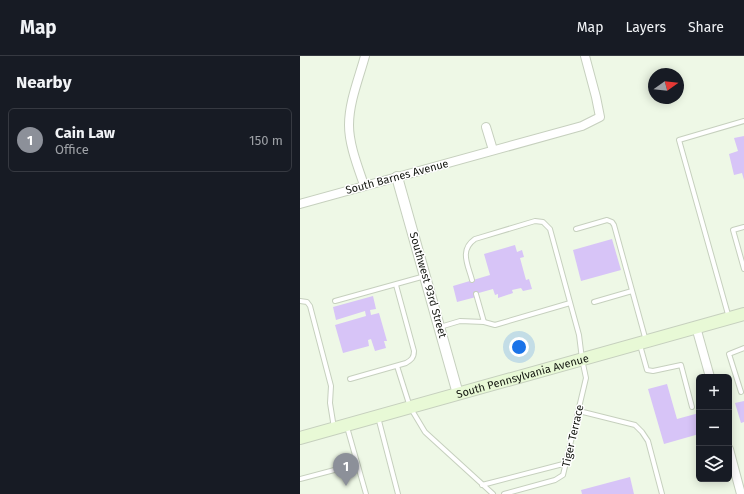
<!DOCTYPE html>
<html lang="en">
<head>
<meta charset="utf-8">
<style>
  body { margin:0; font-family:"Fira Sans",sans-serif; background:#20242c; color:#f1f3f6 }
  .controls { position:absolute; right:12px; bottom:12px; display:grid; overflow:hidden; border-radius:6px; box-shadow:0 2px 10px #0003 }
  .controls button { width:36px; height:36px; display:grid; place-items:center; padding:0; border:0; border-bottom:1px solid #363941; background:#171b24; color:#f1f3f6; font:20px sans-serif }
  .compass { position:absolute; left:348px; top:12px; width:36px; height:36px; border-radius:50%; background:#171b24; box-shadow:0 2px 10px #0003; rotate:75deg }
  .you { position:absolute; left:219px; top:291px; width:14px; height:14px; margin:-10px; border:3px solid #fff; border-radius:50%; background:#1a73e8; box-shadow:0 0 0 6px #1a73e833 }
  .badge { display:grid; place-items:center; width:26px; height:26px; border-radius:50%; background:#8c9099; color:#fff; font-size:13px; font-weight:700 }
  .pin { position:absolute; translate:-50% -33px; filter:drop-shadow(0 1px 2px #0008) }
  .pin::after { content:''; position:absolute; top:21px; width:14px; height:12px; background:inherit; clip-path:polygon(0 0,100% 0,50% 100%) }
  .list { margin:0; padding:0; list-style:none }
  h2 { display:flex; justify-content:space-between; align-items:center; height:52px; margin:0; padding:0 16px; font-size:17px }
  h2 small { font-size:13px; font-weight:400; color:#9ea1a6 }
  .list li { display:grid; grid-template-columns:26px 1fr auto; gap:12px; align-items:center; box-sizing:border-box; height:64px; margin:0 8px 8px; padding:0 8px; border:1px solid #363941; border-radius:6px }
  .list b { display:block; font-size:15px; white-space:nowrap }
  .list p { margin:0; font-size:13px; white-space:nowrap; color:#9ea1a6 }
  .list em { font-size:13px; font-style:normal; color:#9ea1a6 }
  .icon { flex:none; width:22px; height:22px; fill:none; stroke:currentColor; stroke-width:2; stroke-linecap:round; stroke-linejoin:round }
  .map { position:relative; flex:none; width:444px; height:438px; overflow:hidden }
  header { display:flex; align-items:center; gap:24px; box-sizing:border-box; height:56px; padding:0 20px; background:#171b24; border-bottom:1px solid #363941 }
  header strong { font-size:19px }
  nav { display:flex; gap:22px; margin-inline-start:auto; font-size:14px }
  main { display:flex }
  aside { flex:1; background:#171b24 }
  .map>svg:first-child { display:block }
  .building { fill:#d7c4f7 }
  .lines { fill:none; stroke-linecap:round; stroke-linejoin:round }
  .service-casing { stroke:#c6d0be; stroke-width:6 }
  .minor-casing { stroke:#c6d0be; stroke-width:10 }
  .tertiary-casing { stroke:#c6d0be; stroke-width:12 }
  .secondary-casing { stroke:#c6d0be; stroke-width:14 }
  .service { stroke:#fff; stroke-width:4 }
  .minor { stroke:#fff; stroke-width:8 }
  .tertiary { stroke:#fff; stroke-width:10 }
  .secondary { stroke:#e8f9d6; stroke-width:12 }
  .labels { text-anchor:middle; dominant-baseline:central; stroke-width:3; stroke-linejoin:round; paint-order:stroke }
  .street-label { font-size:11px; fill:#131610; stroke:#fff }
</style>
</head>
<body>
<header>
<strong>Map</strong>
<nav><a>Map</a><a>Layers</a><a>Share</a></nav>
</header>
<main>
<aside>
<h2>Nearby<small></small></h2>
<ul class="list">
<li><span class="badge">1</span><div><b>Cain Law</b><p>Office</p></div><em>150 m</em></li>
</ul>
</aside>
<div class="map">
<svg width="444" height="438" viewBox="0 0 444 438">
  <rect width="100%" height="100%" fill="#eef8e6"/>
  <g class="building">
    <path d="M 444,80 L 444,124 L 442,117 L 434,119 L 429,98 L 438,95 L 434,82 Z"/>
    <path d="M 312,183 L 321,214 L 281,225 L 273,194 Z"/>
    <path d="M 215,189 L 217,196 L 222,194 L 224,201 L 220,202 L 226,224 L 229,223 L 232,233 L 223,235 L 221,232 L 212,234 L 213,237 L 198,242 L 198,238 L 195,239 L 193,233 L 175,238 L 176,241 L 157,246 L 153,230 L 190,219 L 184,198 Z"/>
    <path d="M 73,240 L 76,253 L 70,254 L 71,259 L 79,257 L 87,285 L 84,285 L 86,292 L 75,295 L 71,283 L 68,284 L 69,290 L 43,297 L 35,269 L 66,260 L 65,255 L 36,264 L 33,251 Z"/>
    <path d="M 367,328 L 377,363 L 399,357 L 399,378 L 364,388 L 348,333 Z"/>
    <path d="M 444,345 L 444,366 L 441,367 L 435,347 Z"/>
    <path d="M 330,421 L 334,438 L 282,438 L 281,434 Z"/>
  </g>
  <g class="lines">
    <defs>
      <g id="service">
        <path d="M 444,171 L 433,174 L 444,213"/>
        <path d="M 276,173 L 307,164 L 312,166 L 314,169 L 346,285"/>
        <path d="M 172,224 C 168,209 159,194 175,183 L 235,165 L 243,166 L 250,173 L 279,279 L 282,303 L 286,322 L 263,419 L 255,424 L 204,438"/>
        <path d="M 0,245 L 7,246 L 10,250 L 31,330 L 30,347 L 34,372"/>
        <path d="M 35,245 L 125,220"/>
        <path d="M 294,246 L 332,235"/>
        <path d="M 429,262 L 379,84 L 444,65"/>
        <path d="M 184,266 L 195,269 L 270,247"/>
        <path d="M 140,271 L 160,265 L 184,266 L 176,238"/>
        <path d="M 340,289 L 347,314 L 353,315 L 381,309 L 392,351"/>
        <path d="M 97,310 L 110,351 L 125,376 L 193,438"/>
        <path d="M 50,323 L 106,307 C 111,304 114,302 114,295 L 96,229"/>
        <path d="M 441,336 L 429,298 L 444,292"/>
        <path d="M 279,355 L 335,369 L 342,376 L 348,385 L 362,438"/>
        <path d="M 78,361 L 98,438"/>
        <path d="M 47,371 L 66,438"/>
        <path d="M 0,423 L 57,408"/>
        <path d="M 182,429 L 267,407"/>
      </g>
      <g id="minor">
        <path d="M 186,71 L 193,94"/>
        <path d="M 64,129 C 58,111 49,89 49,69 C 49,46 59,22 65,0"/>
        <path d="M 0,148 L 282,70 L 300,61 L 296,41 L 285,0"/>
        <path d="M 396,271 L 410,321"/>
        <path d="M 429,393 L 441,438"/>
      </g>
      <path id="tertiary" d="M 97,121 L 158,338"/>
      <g id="secondary">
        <path id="s1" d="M 0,382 L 444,258"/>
      </g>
    </defs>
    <use href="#service" class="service-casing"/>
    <use href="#minor" class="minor-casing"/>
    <use href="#tertiary" class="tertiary-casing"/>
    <use href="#secondary" class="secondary-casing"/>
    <use href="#service" class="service"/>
    <use href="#minor" class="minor"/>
    <use href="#tertiary" class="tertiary"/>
    <use href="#secondary" class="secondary"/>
  </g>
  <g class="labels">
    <g class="street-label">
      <text transform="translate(97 121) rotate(-15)">South Barnes Avenue</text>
      <text transform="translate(128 229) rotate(74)">Southwest 93rd Street</text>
      <text stroke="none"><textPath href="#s1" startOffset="231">South Pennsylvania Avenue</textPath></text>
      <text transform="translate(273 380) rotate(-77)">Tiger Terrace</text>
    </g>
  </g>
</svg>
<div class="controls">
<button>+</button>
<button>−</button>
<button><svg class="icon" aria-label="layers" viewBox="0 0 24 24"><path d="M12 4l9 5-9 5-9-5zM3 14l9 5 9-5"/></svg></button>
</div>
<svg class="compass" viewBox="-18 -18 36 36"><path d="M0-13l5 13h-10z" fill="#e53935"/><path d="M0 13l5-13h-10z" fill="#9ea1a6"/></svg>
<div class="you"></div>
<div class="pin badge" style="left:46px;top:430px">1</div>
</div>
</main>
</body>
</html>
